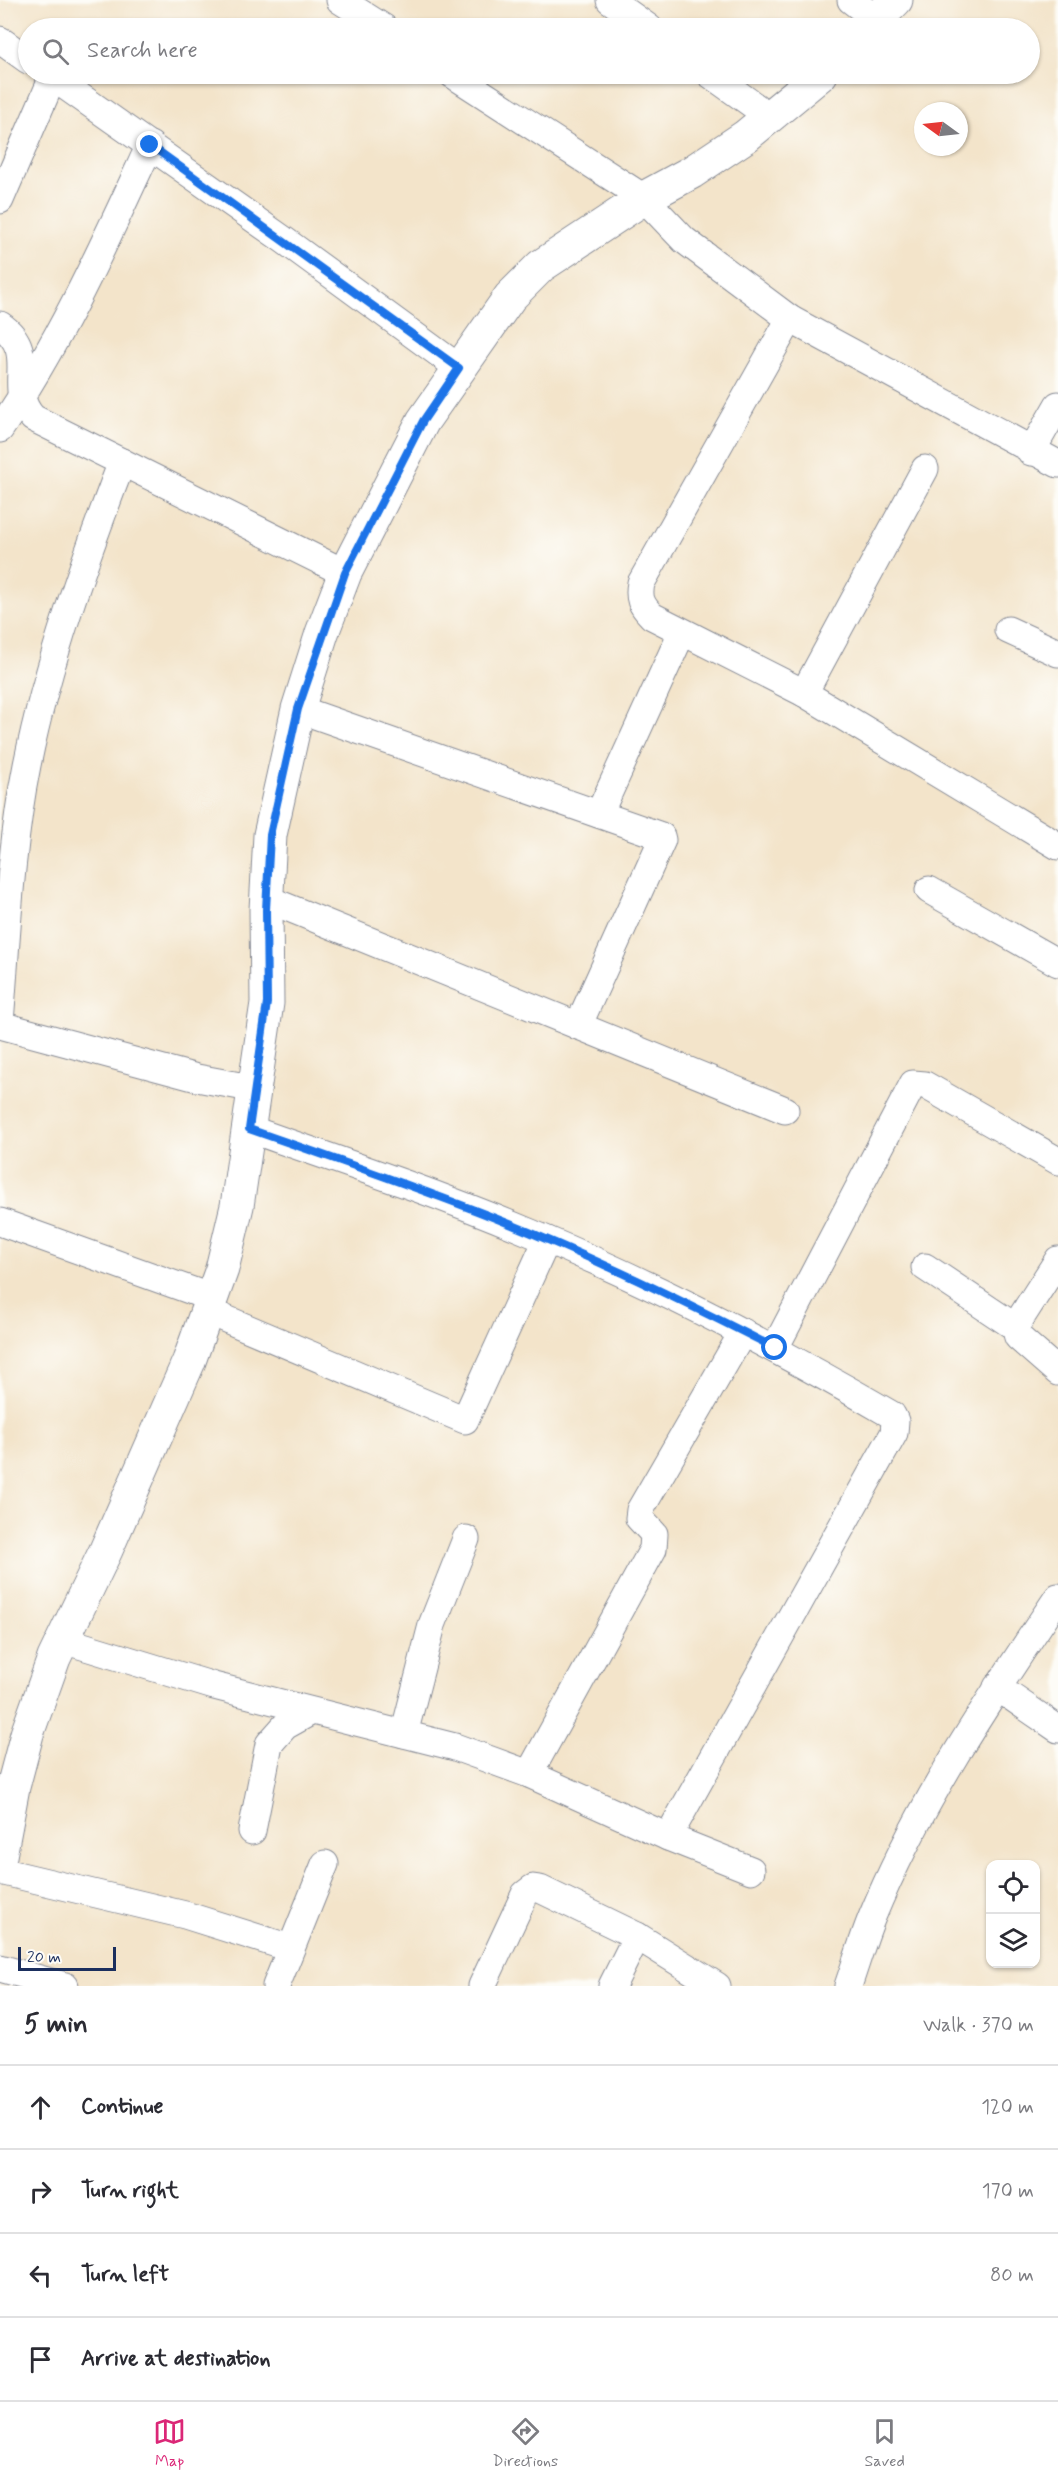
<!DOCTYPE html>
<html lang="en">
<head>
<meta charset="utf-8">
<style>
  body { margin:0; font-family:Mynerve,sans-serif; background:#f2f2f3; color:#2b2b33 }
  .controls { position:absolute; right:18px; bottom:18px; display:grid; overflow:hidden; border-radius:12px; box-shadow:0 2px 4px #0004 }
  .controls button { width:54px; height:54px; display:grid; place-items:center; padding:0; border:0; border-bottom:2px solid #e1e1e2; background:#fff; color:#2b2b33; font:30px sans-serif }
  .compass { position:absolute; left:914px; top:102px; width:54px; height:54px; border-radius:50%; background:#fff; box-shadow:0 2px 4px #0004; rotate:285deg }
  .scale { position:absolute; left:18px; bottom:15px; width:98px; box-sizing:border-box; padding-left:6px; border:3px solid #1b2f5e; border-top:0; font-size:16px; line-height:21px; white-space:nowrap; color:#1b2f5e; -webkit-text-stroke:4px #fdfcf7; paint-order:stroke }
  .stop { position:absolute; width:18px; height:18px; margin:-14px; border:4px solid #1a73e8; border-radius:50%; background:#fff }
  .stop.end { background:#1a73e8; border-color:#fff; box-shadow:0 2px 6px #0008 }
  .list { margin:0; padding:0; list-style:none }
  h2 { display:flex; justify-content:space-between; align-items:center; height:78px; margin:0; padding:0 24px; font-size:26px }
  h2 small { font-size:20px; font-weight:400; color:#7c7c81 }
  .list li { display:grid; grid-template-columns:39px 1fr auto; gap:18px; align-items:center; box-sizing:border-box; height:84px; padding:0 24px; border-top:2px solid #e1e1e2 }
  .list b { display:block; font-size:22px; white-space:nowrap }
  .list em { font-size:20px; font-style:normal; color:#7c7c81 }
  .icon { flex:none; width:33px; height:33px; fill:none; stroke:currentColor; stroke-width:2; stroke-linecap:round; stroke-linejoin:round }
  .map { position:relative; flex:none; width:1058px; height:1986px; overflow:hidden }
  .search { position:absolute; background:#fff; box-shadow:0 2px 4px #0004; left:18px; right:18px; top:18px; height:66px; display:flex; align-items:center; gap:15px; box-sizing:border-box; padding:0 21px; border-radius:33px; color:#7c7c81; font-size:22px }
  .sheet { height:414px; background:#fff }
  nav { display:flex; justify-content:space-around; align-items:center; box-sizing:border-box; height:84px; border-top:2px solid #e1e1e2; background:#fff; font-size:16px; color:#7c7c81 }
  nav a { display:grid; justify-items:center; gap:3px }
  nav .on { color:#db2777 }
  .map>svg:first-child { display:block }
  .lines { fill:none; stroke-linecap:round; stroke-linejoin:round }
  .minor-casing { stroke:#878a94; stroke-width:29 }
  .tertiary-casing { stroke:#878a94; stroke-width:35 }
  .minor { stroke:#fff; stroke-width:27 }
  .tertiary { stroke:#fff; stroke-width:33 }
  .route { stroke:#1a73e8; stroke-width:8 }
</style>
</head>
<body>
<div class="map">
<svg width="1058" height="1986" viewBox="0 0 1058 1986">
  <rect width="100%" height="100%" fill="#fdfcf7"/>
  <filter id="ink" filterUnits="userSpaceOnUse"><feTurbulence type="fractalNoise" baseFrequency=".0167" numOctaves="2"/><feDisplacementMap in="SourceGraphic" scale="12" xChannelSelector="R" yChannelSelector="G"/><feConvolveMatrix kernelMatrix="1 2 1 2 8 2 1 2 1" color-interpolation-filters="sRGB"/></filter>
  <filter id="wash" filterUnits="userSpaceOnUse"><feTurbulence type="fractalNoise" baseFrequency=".008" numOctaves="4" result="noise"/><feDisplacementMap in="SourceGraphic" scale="24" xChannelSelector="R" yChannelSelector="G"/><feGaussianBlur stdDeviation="1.35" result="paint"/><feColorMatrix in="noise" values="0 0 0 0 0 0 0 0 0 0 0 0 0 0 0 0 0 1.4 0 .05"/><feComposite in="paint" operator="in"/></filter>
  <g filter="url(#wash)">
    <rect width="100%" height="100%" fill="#f3e4ca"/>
  </g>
  <g filter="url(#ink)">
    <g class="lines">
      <defs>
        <g id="minor">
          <path d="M 340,0 L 384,28"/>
          <path d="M 610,0 L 649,28"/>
          <path d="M 851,0 L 877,20"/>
          <path d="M 0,40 L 28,60"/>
          <path d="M 48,74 L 284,240 L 459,368"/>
          <path d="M 452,74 L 644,198 L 684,240 L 790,319 L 1058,464"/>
          <path d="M 710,74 L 770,117"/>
          <path d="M 0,200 L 53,77"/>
          <path d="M 790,319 L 641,583 C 638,598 641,605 652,616 L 804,693 L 1058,846"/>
          <path d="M 0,325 C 41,353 4,387 33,418 L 345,573"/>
          <path d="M 0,429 C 61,341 105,242 150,145"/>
          <path d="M 1031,452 L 1058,405"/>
          <path d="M 1008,630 L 1058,653"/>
          <path d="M 804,693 L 925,469"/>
          <path d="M 298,709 L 661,836 L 662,840 L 578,1026"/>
          <path d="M 599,814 L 682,632"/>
          <path d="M 929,890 L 1058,963"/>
          <path d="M 267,899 L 785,1110"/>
          <path d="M 0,1022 C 7,937 10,849 27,765 C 48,661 84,561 122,462"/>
          <path d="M 0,1025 L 197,1078 L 256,1089"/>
          <path d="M 249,1129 C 344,1162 439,1194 531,1233 C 656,1285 775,1347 892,1415 L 895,1421 L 894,1433 L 668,1837"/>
          <path d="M 0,1222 L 212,1298"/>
          <path d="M 1058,1260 L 1015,1327 L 1018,1337 L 1058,1372"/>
          <path d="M 925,1267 L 1015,1327"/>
          <path d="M 207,1311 L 465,1420 L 547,1240"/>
          <path d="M 775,1348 L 913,1084 L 925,1085 L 1058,1161"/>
          <path d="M 63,1640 L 214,1686 L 455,1747 L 529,1774 L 668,1837 L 751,1870"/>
          <path d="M 997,1687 L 1058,1729"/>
          <path d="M 404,1734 L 432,1625 L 466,1539"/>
          <path d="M 529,1774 L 653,1549 L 654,1534 L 639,1518 L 640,1510 L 743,1332"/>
          <path d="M 252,1831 L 269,1744 L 285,1726 L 310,1712"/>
          <path d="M 0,1871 L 185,1915 L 290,1948"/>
          <path d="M 0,1968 L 65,1986"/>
          <path d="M 276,1986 L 325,1864"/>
          <path d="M 482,1986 L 525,1894 L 533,1888 L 540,1889 L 637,1936 L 717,1986"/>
          <path d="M 612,1986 L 637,1936"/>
          <path d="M 848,1986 C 856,1963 863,1939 872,1917 C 919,1803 990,1698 1058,1597"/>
        </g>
        <g id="tertiary">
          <path d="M 868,28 L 896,0"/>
          <path d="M 0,1856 L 13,1787 L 27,1734 L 54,1658 L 106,1550 L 189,1361 L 222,1269 L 237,1206 L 267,1003 L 266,910 L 270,835 L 298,709 L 322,633 L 345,573 L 423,421 L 510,297 L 541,266 L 644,198 L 692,172 L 746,136 L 821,74"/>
        </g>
      </defs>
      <use href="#minor" class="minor-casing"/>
      <use href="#tertiary" class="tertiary-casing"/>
      <use href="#minor" class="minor"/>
      <use href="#tertiary" class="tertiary"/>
    </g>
  </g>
  <g class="lines" filter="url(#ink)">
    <path class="route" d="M 150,145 L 459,368 L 423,421 L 345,573 L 298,709 L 270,835 L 266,910 L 267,1003 L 249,1129 C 321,1154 393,1179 464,1206 C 570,1246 673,1296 775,1348"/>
  </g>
</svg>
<div class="controls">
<button><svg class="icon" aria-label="locate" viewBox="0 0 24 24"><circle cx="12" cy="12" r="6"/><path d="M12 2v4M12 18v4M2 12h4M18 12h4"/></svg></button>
<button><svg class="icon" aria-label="layers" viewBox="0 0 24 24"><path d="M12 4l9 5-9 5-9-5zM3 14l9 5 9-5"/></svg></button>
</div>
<svg class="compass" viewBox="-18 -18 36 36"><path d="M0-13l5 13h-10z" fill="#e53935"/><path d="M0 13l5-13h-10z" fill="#7c7c81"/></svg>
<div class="scale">20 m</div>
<div class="stop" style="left:775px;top:1348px"></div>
<div class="stop end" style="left:150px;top:145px"></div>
<div class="search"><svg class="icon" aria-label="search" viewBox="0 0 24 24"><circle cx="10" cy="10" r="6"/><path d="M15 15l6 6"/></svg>Search here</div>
</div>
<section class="sheet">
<h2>5 min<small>Walk · 370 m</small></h2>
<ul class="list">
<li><svg class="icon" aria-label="ahead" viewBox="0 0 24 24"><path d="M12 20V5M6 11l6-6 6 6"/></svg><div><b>Continue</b></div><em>120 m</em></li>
<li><svg class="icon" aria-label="right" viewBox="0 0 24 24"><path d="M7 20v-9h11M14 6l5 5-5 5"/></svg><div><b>Turn right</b></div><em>170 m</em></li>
<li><svg class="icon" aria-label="left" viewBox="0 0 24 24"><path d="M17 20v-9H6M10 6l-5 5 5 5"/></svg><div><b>Turn left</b></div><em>80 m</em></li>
<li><svg class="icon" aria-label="arrive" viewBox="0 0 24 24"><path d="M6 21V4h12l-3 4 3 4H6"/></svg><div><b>Arrive at destination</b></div></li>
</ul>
</section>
<nav>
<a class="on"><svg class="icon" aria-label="map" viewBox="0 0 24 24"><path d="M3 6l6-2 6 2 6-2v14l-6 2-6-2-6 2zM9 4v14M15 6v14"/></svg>Map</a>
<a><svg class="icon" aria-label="directions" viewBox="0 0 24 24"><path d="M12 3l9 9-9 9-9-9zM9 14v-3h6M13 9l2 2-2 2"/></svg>Directions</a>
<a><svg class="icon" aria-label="saved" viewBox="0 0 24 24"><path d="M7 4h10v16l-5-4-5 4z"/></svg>Saved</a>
</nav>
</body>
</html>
